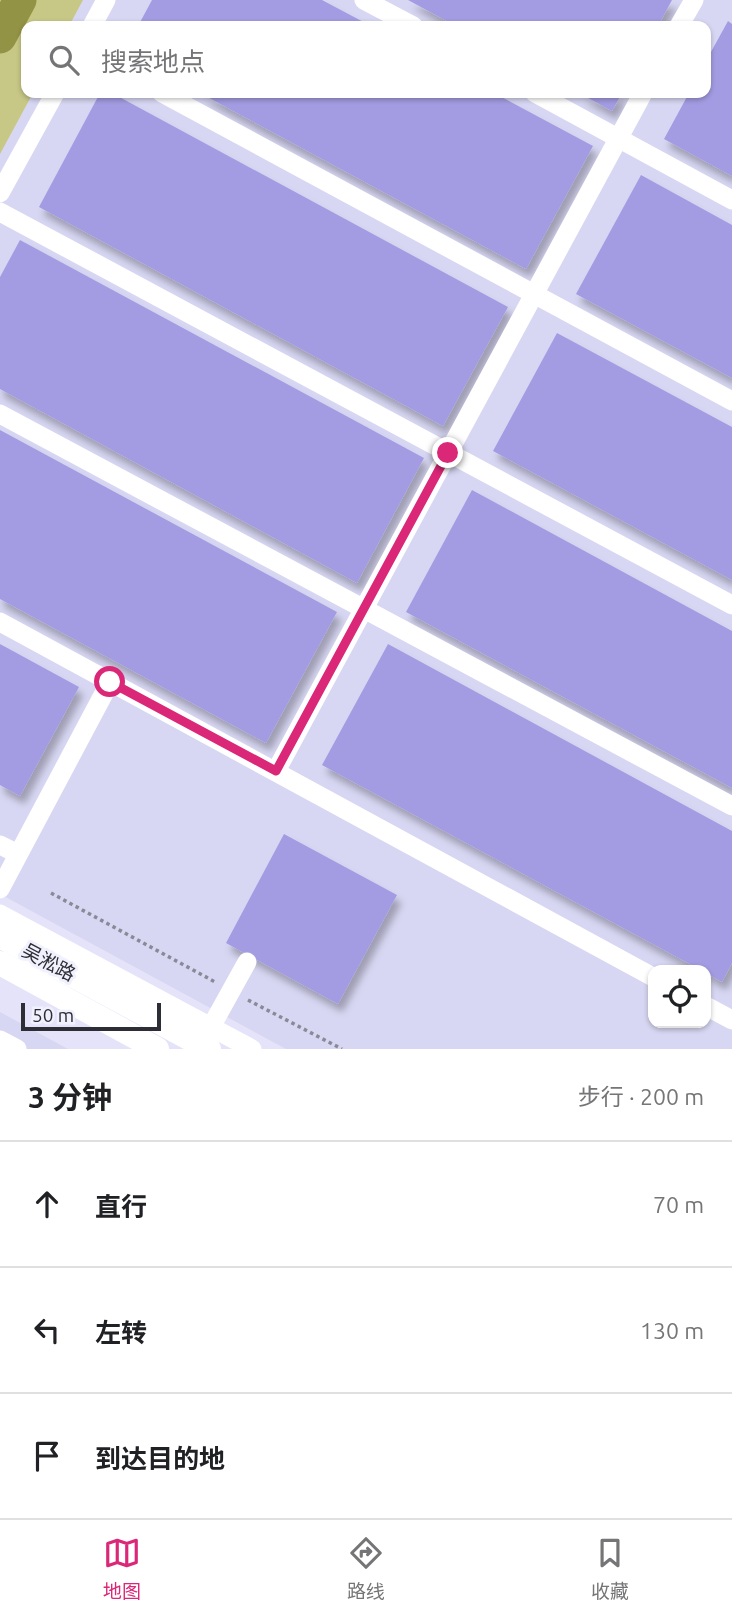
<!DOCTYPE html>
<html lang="zh">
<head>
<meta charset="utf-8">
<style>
  body { margin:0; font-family:Ubuntu,"Noto Sans SC",sans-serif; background:#f2f2f2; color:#202124 }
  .controls { position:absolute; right:21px; bottom:21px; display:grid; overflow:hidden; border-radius:14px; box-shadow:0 2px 5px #0004 }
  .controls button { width:63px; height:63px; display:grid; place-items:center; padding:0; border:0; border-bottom:2px solid #e0e0e0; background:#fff; color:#202124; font:35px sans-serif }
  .scale { position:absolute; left:21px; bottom:18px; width:140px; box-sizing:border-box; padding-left:7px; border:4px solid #2d2d35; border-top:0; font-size:19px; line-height:24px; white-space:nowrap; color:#2d2d35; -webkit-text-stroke:5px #f1f1fe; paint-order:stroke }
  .stop { position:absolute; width:21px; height:21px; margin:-16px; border:5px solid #db2777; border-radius:50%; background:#fff }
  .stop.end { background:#db2777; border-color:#fff; box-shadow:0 2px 7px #0008 }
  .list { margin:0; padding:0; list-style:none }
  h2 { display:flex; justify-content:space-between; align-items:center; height:91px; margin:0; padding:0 28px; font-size:30px }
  h2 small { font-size:23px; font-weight:400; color:#757577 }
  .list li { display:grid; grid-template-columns:46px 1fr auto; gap:21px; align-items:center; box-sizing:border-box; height:126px; padding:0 28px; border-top:2px solid #e0e0e0 }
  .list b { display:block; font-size:26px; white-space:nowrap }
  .list em { font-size:23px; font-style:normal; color:#757577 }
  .icon { flex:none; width:38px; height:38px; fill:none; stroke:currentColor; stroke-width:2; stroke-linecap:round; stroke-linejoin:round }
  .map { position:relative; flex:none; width:732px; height:1049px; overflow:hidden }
  .search { position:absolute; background:#fff; box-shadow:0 2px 5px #0004; left:21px; right:21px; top:21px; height:77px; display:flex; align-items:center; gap:18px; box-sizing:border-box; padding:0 24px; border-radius:14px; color:#757577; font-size:26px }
  .sheet { height:469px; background:#fff }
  nav { display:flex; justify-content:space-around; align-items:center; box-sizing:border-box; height:98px; border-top:2px solid #e0e0e0; background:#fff; font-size:19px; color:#757577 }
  nav a { display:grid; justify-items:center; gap:4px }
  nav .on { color:#db2777 }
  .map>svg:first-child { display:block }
  .built { fill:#d8d7f3; fill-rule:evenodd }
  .green { fill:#c7c885 }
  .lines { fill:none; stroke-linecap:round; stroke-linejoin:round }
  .river { stroke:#939345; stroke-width:33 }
  .building { fill:#a39ce2; filter:url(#shadow) }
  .path { stroke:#8a8998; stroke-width:3.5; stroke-dasharray:3.5 3.5; stroke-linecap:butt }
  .minor { stroke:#fff; stroke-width:19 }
  .major { stroke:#fff; stroke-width:24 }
  .route { stroke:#db2777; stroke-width:9 }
  .labels { text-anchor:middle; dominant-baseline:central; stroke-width:6; stroke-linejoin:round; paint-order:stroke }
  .street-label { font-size:19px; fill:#2d2d35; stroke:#f1f1fe }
</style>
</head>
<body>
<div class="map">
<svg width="732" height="1049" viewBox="0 0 732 1049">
  <defs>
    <filter id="shadow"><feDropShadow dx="4.5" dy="8" stdDeviation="3.5" flood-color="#0004"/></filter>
  </defs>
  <rect width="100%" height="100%" fill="#e4e3f9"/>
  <g class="built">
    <path d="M 0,0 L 732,0 L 732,1049 L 286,1049 L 0,894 ZM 26,26 L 706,26 L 706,93 L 26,93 ZM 653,970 L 706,970 L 706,1023 L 653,1023 Z"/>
    <path d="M 0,1012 L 68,1049 L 0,1049 Z"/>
  </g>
  <path class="green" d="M 0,0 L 83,0 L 69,26 L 26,26 L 26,93 L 33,93 L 0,154 Z"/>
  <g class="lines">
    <path class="river" d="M 0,37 L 20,0"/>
  </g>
  <g class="building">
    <path d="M 152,0 L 322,0 L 371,26 L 138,26 Z"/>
    <path d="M 408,0 L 672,0 L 658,26 L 456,26 Z"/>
    <path d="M 728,21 L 732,24 L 732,176 L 664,139 L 689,93 L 706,93 L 706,61 Z"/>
    <path d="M 100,93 L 112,93 L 508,307 L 443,426 L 39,207 Z"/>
    <path d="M 200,93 L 494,93 L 593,146 L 526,269 Z"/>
    <path d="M 579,93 L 622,93 L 612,111 Z"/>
    <path d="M 641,175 L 732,225 L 732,378 L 576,294 Z"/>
    <path d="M 20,240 L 424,458 L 357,583 L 0,389 L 0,277 Z"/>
    <path d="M 557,333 L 732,427 L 732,580 L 493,451 Z"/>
    <path d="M 0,430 L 337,612 L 266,743 L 0,599 Z"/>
    <path d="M 472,490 L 732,631 L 732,788 L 406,612 Z"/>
    <path d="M 0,644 L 79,687 L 20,796 L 0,785 Z"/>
    <path d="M 388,644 L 732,831 L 732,963 L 722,982 L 706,973 L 706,970 L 701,970 L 322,765 Z"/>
    <path d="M 284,834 L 397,895 L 338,1004 L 226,943 Z"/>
  </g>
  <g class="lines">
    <g class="path">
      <path d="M 51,893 L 217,983"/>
      <path d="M 248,1000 L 342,1049"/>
    </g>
    <g class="minor">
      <path d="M 364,0 L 413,26"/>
      <path d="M 92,26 L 106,0"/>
      <path d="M 679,26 L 694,0"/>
      <path d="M 162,93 L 732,401"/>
      <path d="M 535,93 L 732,200"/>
      <path d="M 0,193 L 55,93"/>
      <path d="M 0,212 L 732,605"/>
      <path d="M 0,414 L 732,806"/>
      <path d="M 0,622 L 653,977"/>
      <path d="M 276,771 L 643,93"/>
      <path d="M 0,845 L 18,854"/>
      <path d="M 0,889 L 110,682"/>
      <path d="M 0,914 L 252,1049"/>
      <path d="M 706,1006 L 732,1020"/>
      <path d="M 211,1027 L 247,962"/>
      <path d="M 0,1040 L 17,1049"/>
    </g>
    <g class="major">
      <path d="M 0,936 L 209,1049"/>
      <path d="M 0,963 L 157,1049"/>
    </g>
  </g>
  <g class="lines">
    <path class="route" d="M 110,682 L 276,771 L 448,453"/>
  </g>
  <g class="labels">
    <g class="street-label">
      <text transform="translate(49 962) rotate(28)">吴淞路</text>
    </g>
  </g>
</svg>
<div class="controls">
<button><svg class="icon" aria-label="locate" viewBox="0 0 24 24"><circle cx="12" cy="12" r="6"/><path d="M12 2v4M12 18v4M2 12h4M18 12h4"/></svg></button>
</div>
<div class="scale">50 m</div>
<div class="stop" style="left:110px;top:682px"></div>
<div class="stop end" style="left:448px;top:453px"></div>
<div class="search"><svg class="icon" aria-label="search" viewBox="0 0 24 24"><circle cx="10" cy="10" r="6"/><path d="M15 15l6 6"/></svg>搜索地点</div>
</div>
<section class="sheet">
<h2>3 分钟<small>步行 · 200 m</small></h2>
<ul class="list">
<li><svg class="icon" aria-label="ahead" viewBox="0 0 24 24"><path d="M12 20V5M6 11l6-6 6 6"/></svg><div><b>直行</b></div><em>70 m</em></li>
<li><svg class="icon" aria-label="left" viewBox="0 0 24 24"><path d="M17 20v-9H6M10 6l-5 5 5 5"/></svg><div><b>左转</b></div><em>130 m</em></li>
<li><svg class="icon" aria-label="arrive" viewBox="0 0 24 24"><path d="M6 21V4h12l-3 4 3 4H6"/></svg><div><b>到达目的地</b></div></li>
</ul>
</section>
<nav>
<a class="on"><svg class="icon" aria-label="map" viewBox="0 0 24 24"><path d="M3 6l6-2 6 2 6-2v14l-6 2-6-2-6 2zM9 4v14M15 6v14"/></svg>地图</a>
<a><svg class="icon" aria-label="directions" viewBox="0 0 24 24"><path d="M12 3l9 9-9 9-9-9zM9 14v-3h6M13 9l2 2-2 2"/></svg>路线</a>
<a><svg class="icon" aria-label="saved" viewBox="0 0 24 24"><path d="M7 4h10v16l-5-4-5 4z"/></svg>收藏</a>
</nav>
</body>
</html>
